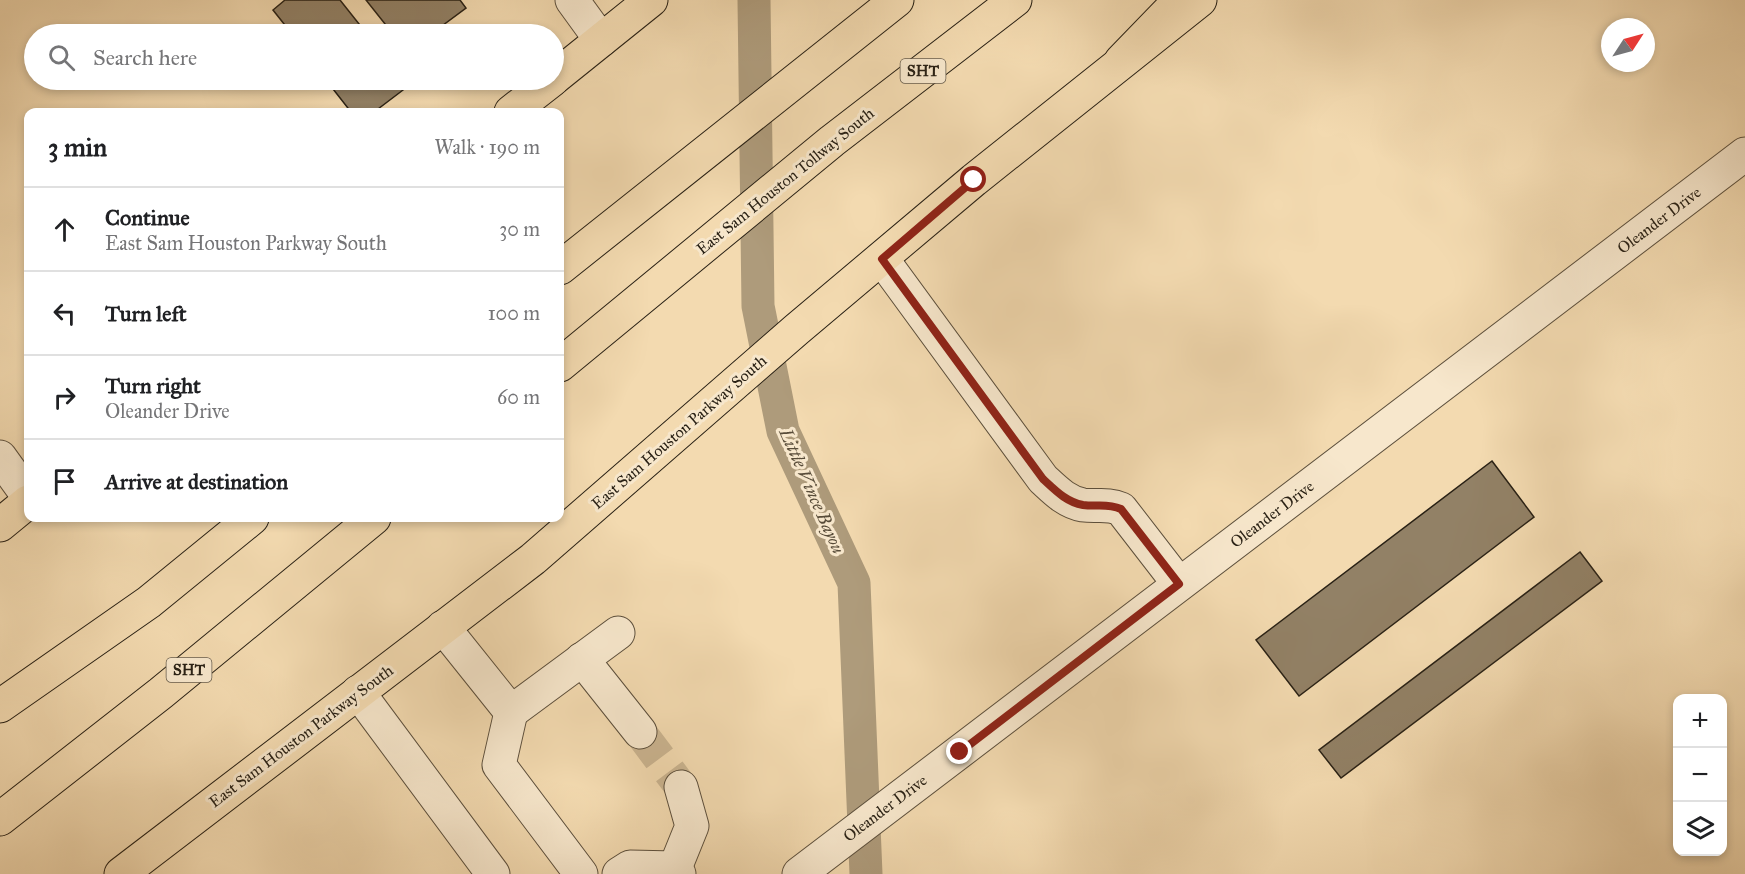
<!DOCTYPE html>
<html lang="en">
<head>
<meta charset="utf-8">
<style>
  body { margin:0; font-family:"IM FELL Great Primer",serif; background:#f6f6f6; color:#202124 }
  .controls { position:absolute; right:18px; bottom:18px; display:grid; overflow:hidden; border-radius:12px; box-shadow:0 3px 9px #0003 }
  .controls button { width:54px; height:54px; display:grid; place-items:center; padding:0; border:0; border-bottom:2px solid #e0e0e0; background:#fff; color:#202124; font:30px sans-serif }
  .compass { position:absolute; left:1601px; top:18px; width:54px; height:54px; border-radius:50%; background:#fff; box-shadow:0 3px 9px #0003; rotate:54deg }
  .stop { position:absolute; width:18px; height:18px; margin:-14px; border:4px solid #8f2418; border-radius:50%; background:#fff }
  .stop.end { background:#8f2418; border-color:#fff; box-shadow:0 2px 6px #0008 }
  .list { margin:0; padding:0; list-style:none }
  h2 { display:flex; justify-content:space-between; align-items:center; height:78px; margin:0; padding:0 24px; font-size:26px }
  h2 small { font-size:20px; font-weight:400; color:#757577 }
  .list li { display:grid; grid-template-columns:39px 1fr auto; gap:18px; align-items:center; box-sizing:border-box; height:84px; padding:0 24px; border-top:2px solid #e0e0e0 }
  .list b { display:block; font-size:22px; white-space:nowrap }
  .list p { margin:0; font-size:20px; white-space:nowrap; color:#757577 }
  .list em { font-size:20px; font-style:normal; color:#757577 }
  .icon { flex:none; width:33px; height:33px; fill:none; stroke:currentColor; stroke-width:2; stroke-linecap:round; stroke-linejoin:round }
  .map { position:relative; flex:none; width:1745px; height:874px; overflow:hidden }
  .search { position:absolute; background:#fff; box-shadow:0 3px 9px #0003; left:24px; top:24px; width:540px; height:66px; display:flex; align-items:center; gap:15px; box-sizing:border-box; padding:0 21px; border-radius:33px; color:#757577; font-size:22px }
  .panel { position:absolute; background:#fff; box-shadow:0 3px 9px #0003; left:24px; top:108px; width:540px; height:414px; border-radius:12px }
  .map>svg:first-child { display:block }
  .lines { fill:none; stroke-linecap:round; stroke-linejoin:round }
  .canal { stroke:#ae9b7b; stroke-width:33 }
  .building { fill:#928166; stroke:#292115; stroke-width:1.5 }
  .minor-tunnel { stroke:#cbb591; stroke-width:33; stroke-dasharray:33 16; stroke-linecap:butt }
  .minor-casing { stroke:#5c4f3c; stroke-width:35 }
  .major-casing { stroke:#292115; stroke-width:35 }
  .highway-casing { stroke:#292115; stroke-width:35 }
  .minor { stroke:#f7e7cc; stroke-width:33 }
  .major { stroke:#f3dab0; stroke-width:33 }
  .highway { stroke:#f3dab0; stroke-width:33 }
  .route { stroke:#8f2418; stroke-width:8 }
  .labels { text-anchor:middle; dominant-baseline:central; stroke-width:6; stroke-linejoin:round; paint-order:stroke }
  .shield { fill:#f7e7cc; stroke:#675c4c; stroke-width:1.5 }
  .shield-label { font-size:15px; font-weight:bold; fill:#292115 }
  .street-label { font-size:16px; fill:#292115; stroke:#f7e7cc }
  .water-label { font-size:18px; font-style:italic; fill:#584c39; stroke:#f7e7cc }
</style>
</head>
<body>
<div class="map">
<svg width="1745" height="874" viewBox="0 0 1745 874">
  <rect width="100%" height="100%" fill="#f3dab0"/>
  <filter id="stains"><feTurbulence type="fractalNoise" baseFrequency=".00333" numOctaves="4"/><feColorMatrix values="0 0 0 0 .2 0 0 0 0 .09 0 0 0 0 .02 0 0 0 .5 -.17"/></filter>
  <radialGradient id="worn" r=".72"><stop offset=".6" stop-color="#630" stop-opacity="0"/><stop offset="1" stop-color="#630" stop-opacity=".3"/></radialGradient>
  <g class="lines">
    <path class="canal" d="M 754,0 L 758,306 L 783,431 L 854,583 L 866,874"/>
  </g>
  <g class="building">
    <path d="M 285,0 L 340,0 L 367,34 L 292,34 L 273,10 Z"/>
    <path d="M 366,0 L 460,0 L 466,8 L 431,34 L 393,34 Z"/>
    <path d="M 326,80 L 401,80 L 407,87 L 374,112 L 351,112 Z"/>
    <path d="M 1492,461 L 1534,517 L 1299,696 L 1256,640 Z"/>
    <path d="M 1580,552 L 1602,581 L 1341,778 L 1319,750 Z"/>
  </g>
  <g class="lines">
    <path class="minor-tunnel" d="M 640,732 L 681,787"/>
    <defs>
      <g id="minor">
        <path d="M 572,0 L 601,40"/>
        <path d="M 882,259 L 1043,479 C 1055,490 1066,502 1083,505 C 1097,507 1107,503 1121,509 L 1179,584"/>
        <path d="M 0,457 L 28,496"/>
        <path d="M 443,627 L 511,712 L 618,633"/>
        <path d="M 582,659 L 640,732"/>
        <path d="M 358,692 L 493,874"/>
        <path d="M 511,712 L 499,765 L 581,874"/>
        <path d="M 675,868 L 692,826 L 681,787"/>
        <path d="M 619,874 L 630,867 L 675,868 L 679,874"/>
        <path d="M 799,874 L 1745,154"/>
      </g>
      <g id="major">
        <path d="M 554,78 L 651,0"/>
        <path d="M 511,112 L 552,80"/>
        <path d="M 0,525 L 28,502"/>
        <path d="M 121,874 L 533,559 L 796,330 L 974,180 L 1200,0"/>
      </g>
      <g id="highway">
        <path d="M 1121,61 L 1180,0"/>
        <path d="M 560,268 L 897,0"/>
        <path d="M 560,365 L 832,141 L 1015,0"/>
        <path d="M 0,706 L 149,602 L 252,518"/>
        <path d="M 0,819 L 161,693 L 374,518"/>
      </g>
    </defs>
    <use href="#minor" class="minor-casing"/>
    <use href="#major" class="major-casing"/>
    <use href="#highway" class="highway-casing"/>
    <use href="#minor" class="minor"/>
    <use href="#major" class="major"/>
    <use href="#highway" class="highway"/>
  </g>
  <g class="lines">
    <path class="route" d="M 960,752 L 1179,584 L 1121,509 C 1107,503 1097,507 1083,505 C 1066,502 1055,490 1043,479 L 882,259 L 974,180"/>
  </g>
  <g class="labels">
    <g class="shield">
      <rect x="900.5" y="59" width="45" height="24" rx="4.5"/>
      <rect x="166.5" y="658" width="45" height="24" rx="4.5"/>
    </g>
    <g class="shield-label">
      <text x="923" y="71">SHT</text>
      <text x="189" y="670">SHT</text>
    </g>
    <g class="street-label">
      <text transform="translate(785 181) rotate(-39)">East Sam Houston Tollway South</text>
      <text transform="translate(1659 220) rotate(-37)">Oleander Drive</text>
      <text transform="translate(679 432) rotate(-41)">East Sam Houston Parkway South</text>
      <text transform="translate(1272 514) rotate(-37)">Oleander Drive</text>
      <text transform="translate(301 736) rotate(-37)">East Sam Houston Parkway South</text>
      <text transform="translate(885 808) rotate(-37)">Oleander Drive</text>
    </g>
    <g class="water-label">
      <text transform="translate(812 491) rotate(66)">Little Vince Bayou</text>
    </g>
  </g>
  <rect width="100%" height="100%" filter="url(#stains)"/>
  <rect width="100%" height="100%" fill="url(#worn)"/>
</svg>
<div class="controls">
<button>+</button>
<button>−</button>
<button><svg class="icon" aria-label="layers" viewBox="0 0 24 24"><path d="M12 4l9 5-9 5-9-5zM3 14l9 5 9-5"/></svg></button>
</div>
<svg class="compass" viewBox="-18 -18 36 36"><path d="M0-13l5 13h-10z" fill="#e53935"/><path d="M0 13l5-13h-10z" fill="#757577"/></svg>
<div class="stop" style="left:974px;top:180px"></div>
<div class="stop end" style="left:960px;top:752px"></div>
<div class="search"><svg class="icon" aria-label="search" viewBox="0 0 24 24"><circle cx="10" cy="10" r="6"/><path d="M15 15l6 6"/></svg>Search here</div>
<section class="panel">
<h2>3 min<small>Walk · 190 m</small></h2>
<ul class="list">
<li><svg class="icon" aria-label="ahead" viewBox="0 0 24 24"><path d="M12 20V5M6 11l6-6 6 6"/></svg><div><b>Continue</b><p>East Sam Houston Parkway South</p></div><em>30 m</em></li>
<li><svg class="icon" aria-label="left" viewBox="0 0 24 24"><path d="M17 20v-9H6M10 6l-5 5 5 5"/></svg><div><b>Turn left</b></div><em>100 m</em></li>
<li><svg class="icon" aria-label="right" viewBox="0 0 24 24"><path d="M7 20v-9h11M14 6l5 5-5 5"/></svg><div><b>Turn right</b><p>Oleander Drive</p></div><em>60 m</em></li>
<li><svg class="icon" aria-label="arrive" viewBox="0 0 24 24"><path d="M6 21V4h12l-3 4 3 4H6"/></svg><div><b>Arrive at destination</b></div></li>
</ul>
</section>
</div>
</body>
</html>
